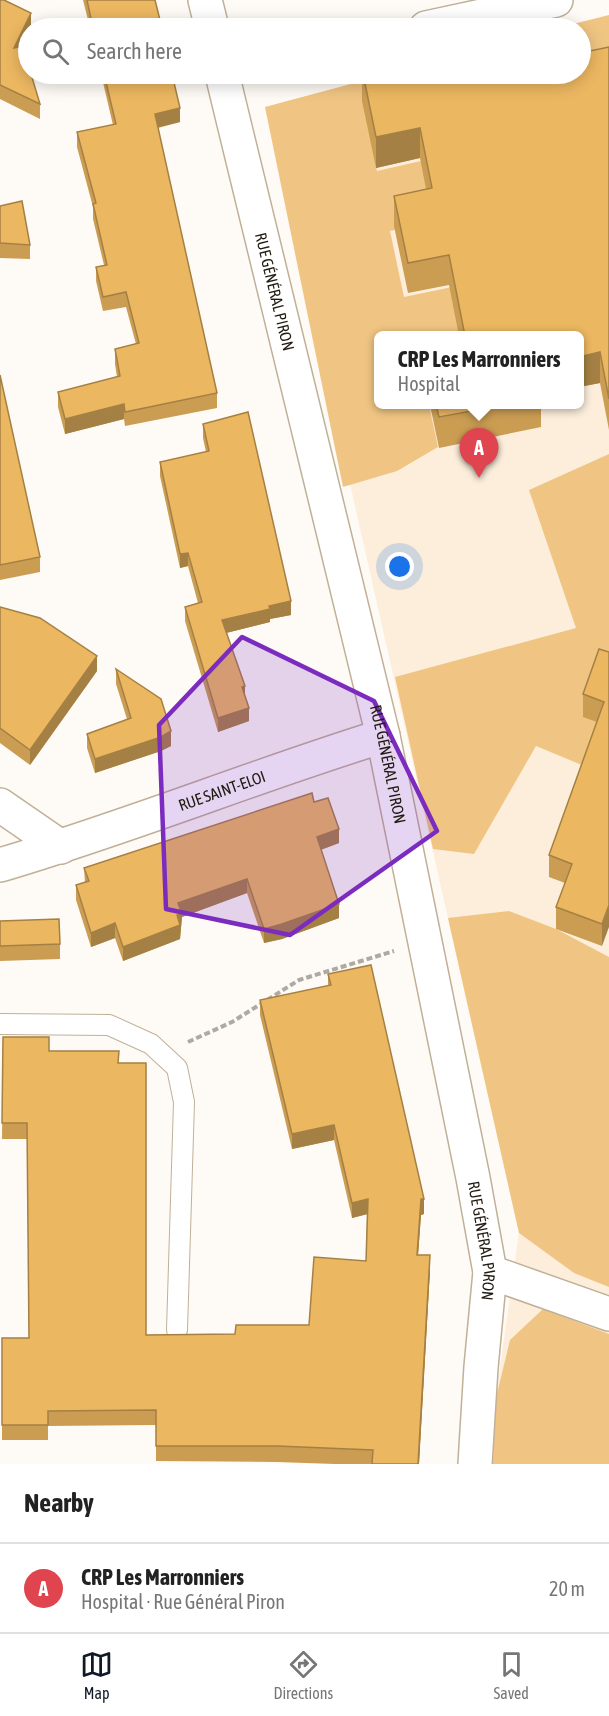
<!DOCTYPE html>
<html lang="en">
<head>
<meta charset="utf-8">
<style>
  body { margin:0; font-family:"Asap Condensed",sans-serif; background:#f2f2f2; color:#222 }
  .you { position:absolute; left:400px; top:567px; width:21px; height:21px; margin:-15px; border:4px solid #fff; border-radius:50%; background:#1a73e8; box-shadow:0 0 0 9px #1a73e833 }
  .badge { display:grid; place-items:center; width:39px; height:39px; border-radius:50%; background:#111827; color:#fff; font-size:20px; font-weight:700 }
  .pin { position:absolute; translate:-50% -50px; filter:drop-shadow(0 2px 3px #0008) }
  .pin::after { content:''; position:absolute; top:32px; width:21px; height:18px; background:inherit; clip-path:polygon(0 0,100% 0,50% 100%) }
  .popup { position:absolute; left:374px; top:331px; width:210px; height:78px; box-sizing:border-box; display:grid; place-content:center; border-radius:9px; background:#fff; filter:drop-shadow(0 2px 4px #0005); font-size:20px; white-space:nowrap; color:#767676 }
  .popup b { font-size:22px; color:#222 }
  .popup::after { content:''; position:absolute; left:50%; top:100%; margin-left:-12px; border:12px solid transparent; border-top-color:#fff }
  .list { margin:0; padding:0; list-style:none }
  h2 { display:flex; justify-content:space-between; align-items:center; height:78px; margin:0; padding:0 24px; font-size:26px }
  h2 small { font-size:20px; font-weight:400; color:#767676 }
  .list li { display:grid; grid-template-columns:39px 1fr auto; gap:18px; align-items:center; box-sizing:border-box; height:90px; padding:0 24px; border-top:2px solid #e0e0e0 }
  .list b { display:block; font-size:22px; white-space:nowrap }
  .list p { margin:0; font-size:20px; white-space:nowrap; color:#767676 }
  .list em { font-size:20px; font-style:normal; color:#767676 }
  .icon { flex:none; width:33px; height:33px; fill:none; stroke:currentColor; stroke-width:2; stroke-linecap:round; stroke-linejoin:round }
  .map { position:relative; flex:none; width:609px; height:1464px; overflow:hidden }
  .search { position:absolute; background:#fff; box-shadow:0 3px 15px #0003; left:18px; right:18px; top:18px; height:66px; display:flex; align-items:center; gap:15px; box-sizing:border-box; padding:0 21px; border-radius:33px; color:#767676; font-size:22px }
  .sheet { height:168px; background:#fff }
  nav { display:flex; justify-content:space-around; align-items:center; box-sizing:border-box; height:84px; border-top:2px solid #e0e0e0; background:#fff; font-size:16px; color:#767676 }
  nav a { display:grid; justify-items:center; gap:3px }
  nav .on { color:#111827 }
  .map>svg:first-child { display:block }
  .built { fill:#fceedb; fill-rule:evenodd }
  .green { fill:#f0c583 }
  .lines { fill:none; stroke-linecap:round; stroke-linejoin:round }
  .lane-casing { stroke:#c1b098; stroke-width:22 }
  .street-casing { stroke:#c1b098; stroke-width:36 }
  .secondary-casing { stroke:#c1b098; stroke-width:36 }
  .path { stroke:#aea9a3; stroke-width:4; stroke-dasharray:6 3; stroke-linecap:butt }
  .lane { stroke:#fff; stroke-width:20 }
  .street { stroke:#fff; stroke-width:33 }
  .secondary { stroke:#fff; stroke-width:33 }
  .wall { fill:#cb9d53 }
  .shaded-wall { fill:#a58044 }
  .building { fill:#ecb761; stroke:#a58044; stroke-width:1.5 }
  .marked { fill:#7b2cbf; fill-opacity:0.2; stroke:#7b2cbf; stroke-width:4.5; stroke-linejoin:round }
  .labels { text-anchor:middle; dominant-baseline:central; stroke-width:6; stroke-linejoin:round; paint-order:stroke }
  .street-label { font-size:16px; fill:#201a11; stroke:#fff }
</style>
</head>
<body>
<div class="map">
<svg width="609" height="1464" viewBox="0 0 609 1464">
  <rect width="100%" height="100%" fill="#fefaf5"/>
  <path class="built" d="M 609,23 L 609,1464 L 493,1464 L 495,1402 L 519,1233 L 265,107 L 391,74 L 580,74 ZM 378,336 L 580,336 L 580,404 L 378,404 Z"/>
  <g class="green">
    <path d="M 609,15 L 609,77 L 363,102 L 377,171 L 421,161 L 467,215 L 390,231 L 404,297 L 452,287 L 462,335 L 378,336 L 378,404 L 429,405 L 438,447 L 397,471 L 343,487 L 265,107 L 388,74 L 580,74 L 580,28 L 557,28 Z"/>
    <path d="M 609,454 L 609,674 L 604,724 L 589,768 L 536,746 L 474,854 L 433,849 L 395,677 L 576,628 L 529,490 Z"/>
    <path d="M 509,911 L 556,929 L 609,957 L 609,1287 L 574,1273 L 519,1233 L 448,918 Z"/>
    <path d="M 543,1309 L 609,1334 L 609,1464 L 493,1464 L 495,1402 L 510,1340 Z"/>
  </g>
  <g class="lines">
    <defs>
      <path id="lane" d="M 0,1024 L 109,1025 L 151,1044 L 177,1068 L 184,1102 L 177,1330"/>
      <g id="street">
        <path d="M 205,0 L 212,28"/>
        <path d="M 0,805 L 61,847"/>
        <path id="s1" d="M 0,865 C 129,827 254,776 383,736"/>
        <path d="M 490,1272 L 609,1314"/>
      </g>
      <g id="secondary">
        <path d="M 426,28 L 556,0"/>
        <path id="s2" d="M 222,74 L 383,736 L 473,1178 L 490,1272 L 481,1367 L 475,1464"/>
      </g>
    </defs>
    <use href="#lane" class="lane-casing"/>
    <use href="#street" class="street-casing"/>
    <use href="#secondary" class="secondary-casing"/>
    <path class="path" d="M 188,1042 L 232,1022 L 299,980 L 394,951"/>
    <use href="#lane" class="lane"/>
    <use href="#street" class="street"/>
    <use href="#secondary" class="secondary"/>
  </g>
  <g class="wall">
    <path d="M 0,0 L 5,0 L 31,28 L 28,28 L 28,34 L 22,47 L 40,104 L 40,119 L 0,99 Z"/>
    <path d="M 83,0 L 155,0 L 162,28 L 90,28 Z"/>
    <path d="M 609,47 L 609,430 L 600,383 L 579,387 L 579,336 L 459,336 L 449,285 L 408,293 L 394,226 L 394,196 L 426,189 L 420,158 L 376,168 L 362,101 L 362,74 L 471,74 L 471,75 Z"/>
    <path d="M 101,74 L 172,74 L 180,122 L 158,128 L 217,393 L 217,408 L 125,426 L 124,419 L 65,434 L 58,407 L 58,392 L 117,377 L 115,364 L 115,349 L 136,344 L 126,307 L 103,311 L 96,281 L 96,267 L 104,265 L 93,219 L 93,207 L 77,147 L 77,132 L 113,125 Z"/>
    <path d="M 0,206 L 30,245 L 30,259 L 0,258 Z"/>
    <path d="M 0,375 L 40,557 L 40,572 L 0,580 Z"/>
    <path d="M 430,405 L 541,405 L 541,427 L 439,448 Z"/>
    <path d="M 203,424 L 291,615 L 270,619 L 270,622 L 226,633 L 245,696 L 249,721 L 218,732 L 185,621 L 185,607 L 198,603 L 188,566 L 180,568 L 160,476 L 160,462 L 206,452 L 203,438 Z"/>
    <path d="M 0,607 L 97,671 L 30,765 L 0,743 Z"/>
    <path d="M 609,652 L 602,946 L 556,929 L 556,907 L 565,883 L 549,877 L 549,855 L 597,722 L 583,717 L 583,694 Z"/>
    <path d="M 116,669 L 171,746 L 161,751 L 95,773 L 87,748 L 87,734 L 127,719 L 116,684 Z"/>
    <path d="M 314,802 L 339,843 L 321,850 L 339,918 L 282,939 L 264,943 L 247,893 L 182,917 L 180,939 L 123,961 L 115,938 L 91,947 L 76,900 L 76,885 L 85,883 L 84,868 Z"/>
    <path d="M 0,921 L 60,944 L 60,959 L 0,961 Z"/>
    <path d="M 328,974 L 424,1214 L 421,1215 L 418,1255 L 430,1270 L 419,1464 L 335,1464 L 277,1462 L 156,1461 L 156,1425 L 48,1426 L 48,1440 L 2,1440 L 2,1338 L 29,1338 L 27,1139 L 2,1139 L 3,1037 L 49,1051 L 119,1063 L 146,1335 L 235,1334 L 309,1325 L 366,1261 L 367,1214 L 352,1218 L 334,1140 L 292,1149 L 260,1015 L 260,1000 L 328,986 Z"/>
  </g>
  <g class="shaded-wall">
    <path d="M 31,13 L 31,28 L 28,28 L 28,34 L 14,63 L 14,48 Z"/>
    <path d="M 180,108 L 180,122 L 155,128 L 155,114 Z"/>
    <path d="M 420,128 L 420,158 L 376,168 L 376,137 Z"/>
    <path d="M 600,352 L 600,383 L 579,387 L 579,357 Z"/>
    <path d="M 124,404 L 124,419 L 65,434 L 65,419 Z"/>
    <path d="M 188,553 L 188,566 L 180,568 L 180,554 Z"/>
    <path d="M 291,601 L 291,615 L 270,619 L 270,622 L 222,634 L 222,620 L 269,606 Z"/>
    <path d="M 97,656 L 97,671 L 30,765 L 30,750 Z"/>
    <path d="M 245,686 L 245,700 L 242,687 Z"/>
    <path d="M 249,708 L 249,721 L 218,732 L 218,718 Z"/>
    <path d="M 171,731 L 171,746 L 161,751 L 95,773 L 95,759 Z"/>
    <path d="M 339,829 L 339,843 L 317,851 L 317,837 Z"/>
    <path d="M 247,879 L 247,893 L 182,917 L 180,939 L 123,961 L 123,947 L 177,915 L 178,903 Z"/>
    <path d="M 339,904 L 339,918 L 282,939 L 264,943 L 264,929 Z"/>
    <path d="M 609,905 L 609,927 L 602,946 L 602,924 Z"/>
    <path d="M 115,923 L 115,938 L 91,947 L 91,933 Z"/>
    <path d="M 334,1125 L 334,1140 L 292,1149 L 292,1134 Z"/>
    <path d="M 368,1199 L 368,1214 L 352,1218 L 352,1203 Z"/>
    <path d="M 421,1199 L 424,1199 L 424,1214 L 421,1215 L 417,1270 L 417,1255 Z"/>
    <path d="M 430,1255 L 430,1270 L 419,1464 L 418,1464 Z"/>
  </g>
  <g class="building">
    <path d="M 0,0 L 4,0 L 31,13 L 14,48 L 24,46 L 28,64 L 28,74 L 31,74 L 40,104 L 0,85 Z"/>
    <path d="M 87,0 L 155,0 L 162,28 L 93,28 Z"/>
    <path d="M 609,47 L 609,399 L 600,352 L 579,357 L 579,336 L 465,336 L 449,255 L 408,263 L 394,196 L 432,188 L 420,128 L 376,137 L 363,74 L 471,74 L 471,75 L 479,74 L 580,74 L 580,53 Z"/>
    <path d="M 104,74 L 172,74 L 180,108 L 155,114 L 217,393 L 125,412 L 124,404 L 65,419 L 58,392 L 120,376 L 115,349 L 139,343 L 126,292 L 103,297 L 96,267 L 107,265 L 93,204 L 96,203 L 77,132 L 116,124 Z"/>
    <path d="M 22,201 L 30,245 L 0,243 L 0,206 Z"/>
    <path d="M 0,375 L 40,557 L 0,565 Z"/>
    <path d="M 436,405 L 504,405 L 439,417 Z"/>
    <path d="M 248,412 L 291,601 L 269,606 L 270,609 L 222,620 L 245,686 L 242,687 L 249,708 L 218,718 L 185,607 L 202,602 L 188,553 L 180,554 L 160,462 L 209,451 L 203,424 Z"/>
    <path d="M 0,607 L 40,618 L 97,656 L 30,750 L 0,728 Z"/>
    <path d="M 599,649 L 609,652 L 609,905 L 602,924 L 556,907 L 572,864 L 549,855 L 604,702 L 583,694 Z"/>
    <path d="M 116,669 L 161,699 L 171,731 L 161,737 L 95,759 L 87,734 L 131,718 Z"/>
    <path d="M 312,793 L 314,802 L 328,798 L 339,829 L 317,837 L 339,904 L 282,924 L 264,929 L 247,879 L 178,903 L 182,914 L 177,915 L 180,925 L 123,947 L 115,923 L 91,933 L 76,885 L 89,881 L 84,868 Z"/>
    <path d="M 59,919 L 60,944 L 0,946 L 0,921 Z"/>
    <path d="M 371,965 L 424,1199 L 421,1199 L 417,1255 L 430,1255 L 418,1464 L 372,1464 L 373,1450 L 277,1446 L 156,1446 L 156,1410 L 48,1411 L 48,1425 L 2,1425 L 2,1338 L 29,1338 L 27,1123 L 2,1123 L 3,1037 L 49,1037 L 49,1051 L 119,1051 L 118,1063 L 146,1063 L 146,1335 L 235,1334 L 236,1325 L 309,1325 L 314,1257 L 366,1261 L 368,1199 L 352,1203 L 334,1125 L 292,1134 L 260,1000 L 331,985 L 328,974 Z"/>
  </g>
  <path class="marked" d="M 242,637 L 374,701 L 437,831 L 290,935 L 166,909 L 159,725 Z"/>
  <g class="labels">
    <g class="street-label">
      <text stroke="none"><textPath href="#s2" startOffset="224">RUE GÉNÉRAL PIRON</textPath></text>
      <text stroke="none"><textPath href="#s2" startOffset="710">RUE GÉNÉRAL PIRON</textPath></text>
      <text stroke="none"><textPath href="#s1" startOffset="234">RUE SAINT-ELOI</textPath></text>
      <text stroke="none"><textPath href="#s2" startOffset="1196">RUE GÉNÉRAL PIRON</textPath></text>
    </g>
  </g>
</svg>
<div class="you"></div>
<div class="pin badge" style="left:479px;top:478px;background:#e0444e">A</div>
<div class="popup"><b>CRP Les Marronniers</b>Hospital</div>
<div class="search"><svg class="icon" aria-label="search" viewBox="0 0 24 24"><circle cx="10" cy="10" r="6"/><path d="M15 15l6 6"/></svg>Search here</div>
</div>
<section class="sheet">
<h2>Nearby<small></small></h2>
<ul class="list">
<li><span class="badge" style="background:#e0444e">A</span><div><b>CRP Les Marronniers</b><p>Hospital · Rue Général Piron</p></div><em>20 m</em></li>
</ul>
</section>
<nav>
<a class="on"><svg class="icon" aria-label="map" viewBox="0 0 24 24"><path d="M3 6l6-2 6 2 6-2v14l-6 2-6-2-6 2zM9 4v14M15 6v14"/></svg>Map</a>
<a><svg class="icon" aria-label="directions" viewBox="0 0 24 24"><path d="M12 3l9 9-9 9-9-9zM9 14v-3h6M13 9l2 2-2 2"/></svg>Directions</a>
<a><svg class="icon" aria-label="saved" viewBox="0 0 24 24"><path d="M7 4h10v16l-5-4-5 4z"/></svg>Saved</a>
</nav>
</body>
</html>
